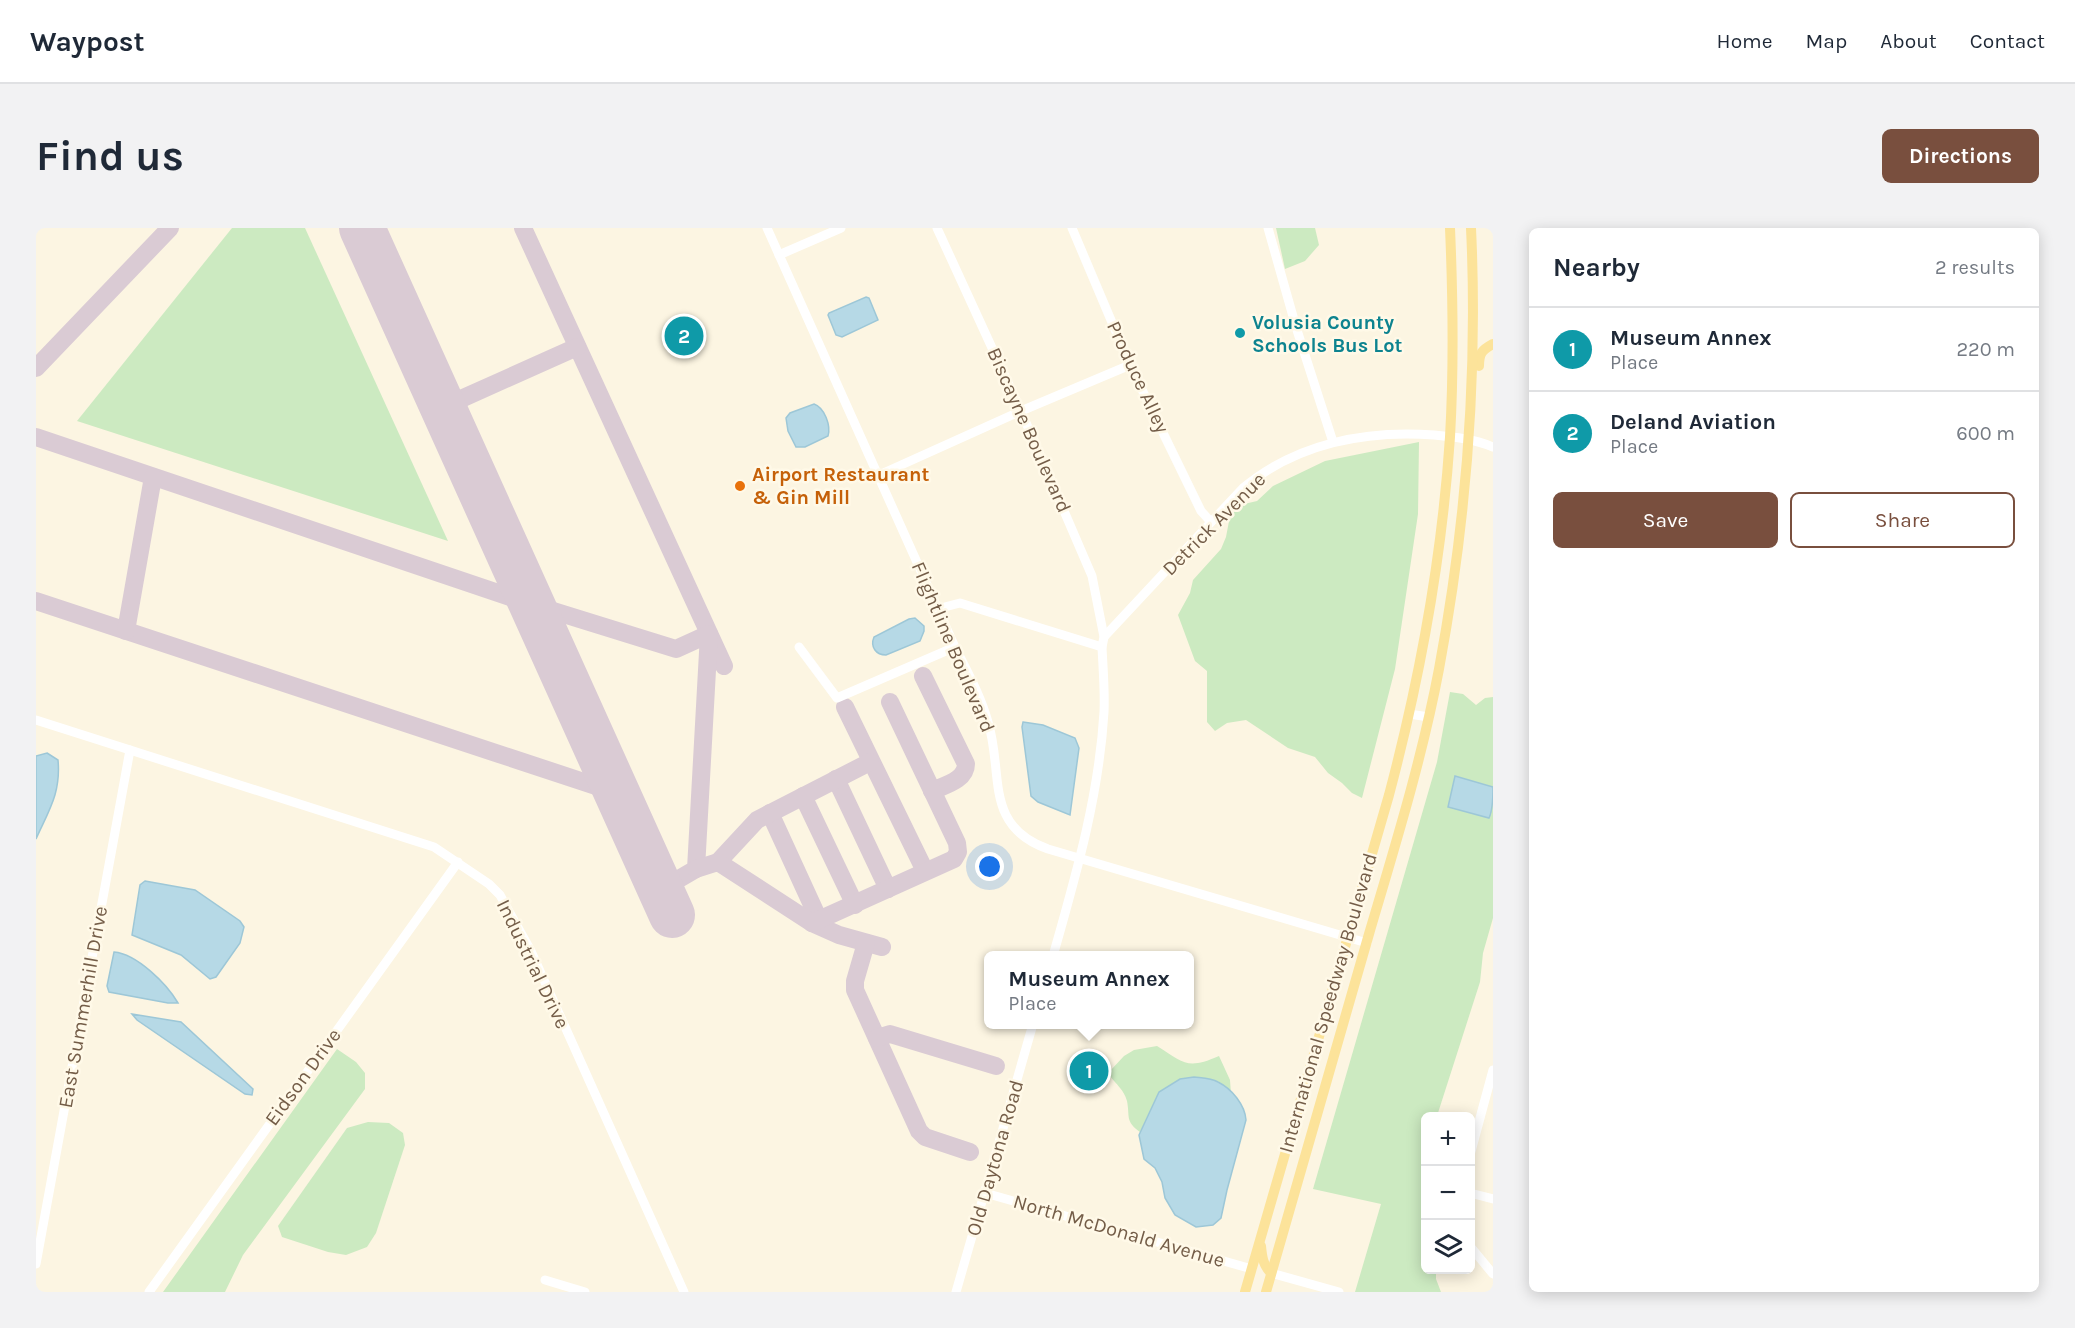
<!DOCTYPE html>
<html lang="en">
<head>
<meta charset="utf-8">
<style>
  body { margin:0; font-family:Karla,sans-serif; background:#f2f2f3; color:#1f2937 }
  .controls { position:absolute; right:18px; bottom:18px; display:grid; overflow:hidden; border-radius:9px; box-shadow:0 3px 15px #0003 }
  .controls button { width:54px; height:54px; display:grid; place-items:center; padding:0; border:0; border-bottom:2px solid #e0e1e3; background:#fff; color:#1f2937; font:30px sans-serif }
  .you { position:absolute; left:954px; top:639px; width:21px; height:21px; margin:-15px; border:4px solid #fff; border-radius:50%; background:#1a73e8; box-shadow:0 0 0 9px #1a73e833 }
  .badge { display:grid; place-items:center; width:39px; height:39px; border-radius:50%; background:#794f3e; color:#fff; font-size:20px; font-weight:700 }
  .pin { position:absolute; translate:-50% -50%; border:3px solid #fff; box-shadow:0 2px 6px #0006 }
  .popup { position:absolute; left:948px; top:723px; width:210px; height:78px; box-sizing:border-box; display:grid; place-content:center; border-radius:9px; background:#fff; filter:drop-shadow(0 2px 4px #0005); font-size:20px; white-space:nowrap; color:#747a83 }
  .popup b { font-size:22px; color:#1f2937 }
  .popup::after { content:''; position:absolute; left:50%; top:100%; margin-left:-12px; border:12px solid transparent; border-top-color:#fff }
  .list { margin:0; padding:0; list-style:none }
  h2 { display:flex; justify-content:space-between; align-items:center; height:78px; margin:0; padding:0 24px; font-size:26px }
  h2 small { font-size:20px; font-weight:400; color:#747a83 }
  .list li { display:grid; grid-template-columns:39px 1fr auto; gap:18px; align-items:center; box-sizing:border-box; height:84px; padding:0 24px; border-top:2px solid #e0e1e3 }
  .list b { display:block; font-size:22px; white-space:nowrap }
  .list p { margin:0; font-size:20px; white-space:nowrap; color:#747a83 }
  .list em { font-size:20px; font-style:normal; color:#747a83 }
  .actions { display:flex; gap:12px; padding:18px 24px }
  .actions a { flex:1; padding:14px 0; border:2px solid #794f3e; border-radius:9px; text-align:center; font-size:21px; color:#794f3e }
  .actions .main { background:#794f3e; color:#fff }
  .icon { flex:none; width:33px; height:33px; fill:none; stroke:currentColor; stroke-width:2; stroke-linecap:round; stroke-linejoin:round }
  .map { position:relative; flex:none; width:1457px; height:1064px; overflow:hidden; border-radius:9px }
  header { display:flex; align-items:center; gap:36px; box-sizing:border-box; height:84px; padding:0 30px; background:#fff; border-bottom:2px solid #e0e1e3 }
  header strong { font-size:28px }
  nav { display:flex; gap:33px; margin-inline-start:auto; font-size:21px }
  .intro { display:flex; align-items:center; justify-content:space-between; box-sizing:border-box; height:144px; padding:0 36px }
  h1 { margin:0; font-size:42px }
  .button { padding:15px 27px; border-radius:9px; background:#794f3e; color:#fff; font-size:21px; font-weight:700 }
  main { display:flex; gap:36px; padding:0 36px }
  aside { flex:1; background:#fff; border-radius:9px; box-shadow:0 3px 15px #0003 }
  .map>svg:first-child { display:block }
  .green { fill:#cceac1 }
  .water { fill:#b6d9e6; stroke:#9dc7d7; stroke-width:1.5 }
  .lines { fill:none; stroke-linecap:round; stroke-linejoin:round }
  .taxiway { stroke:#dacbd4; stroke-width:18 }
  .runway { stroke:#dacbd4; stroke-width:46 }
  .minor { stroke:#fff; stroke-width:9 }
  .major { stroke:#fce39a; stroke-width:10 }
  .culture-dot { fill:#0f9aa8; stroke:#fff9e8; stroke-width:2 }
  .food-dot { fill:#e8710a; stroke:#fff9e8; stroke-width:2 }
  .labels { text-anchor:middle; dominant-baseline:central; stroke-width:5; stroke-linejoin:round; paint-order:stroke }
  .culture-label { font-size:20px; font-weight:bold; fill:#0d838f; stroke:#fff9e8; text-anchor:start }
  .street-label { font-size:20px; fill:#745d48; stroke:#fff9e8 }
  .food-label { font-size:20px; font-weight:bold; fill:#c56008; stroke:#fff9e8; text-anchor:start }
</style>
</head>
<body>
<header>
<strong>Waypost</strong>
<nav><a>Home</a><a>Map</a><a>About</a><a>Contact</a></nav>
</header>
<div class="intro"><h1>Find us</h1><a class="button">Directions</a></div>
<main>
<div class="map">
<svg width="1457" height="1064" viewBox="0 0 1457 1064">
  <rect width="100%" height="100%" fill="#fcf5e2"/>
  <g class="green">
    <path d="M 196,0 L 269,0 L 412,313 L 41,193 Z"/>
    <path d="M 1240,0 L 1279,0 L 1283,17 L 1269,33 L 1249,41 Z"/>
    <path d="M 1383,214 L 1382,286 L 1359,441 L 1326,570 L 1316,565 L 1306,555 L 1292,545 L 1279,529 L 1252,520 L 1210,492 L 1191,495 L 1179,503 L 1171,494 L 1171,443 L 1159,433 L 1142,387 L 1154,365 L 1157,352 L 1185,321 L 1190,309 L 1194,288 L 1204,277 L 1221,273 L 1237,258 L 1289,233 Z"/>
    <path d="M 1414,464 L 1427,466 L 1440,477 L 1449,470 L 1457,469 L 1457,690 L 1447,725 L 1444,754 L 1401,888 L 1390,888 L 1389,945 L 1386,957 L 1390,960 L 1390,1042 L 1400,1042 L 1400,1051 L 1405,1064 L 1319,1064 L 1345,976 L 1277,961 L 1401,534 Z"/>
    <path d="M 1121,818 C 1148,835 1151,842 1183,828 L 1194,852 L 1195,866 L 1183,854 L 1170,850 L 1144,851 L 1123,864 L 1104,904 C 1089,893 1094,889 1091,873 C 1088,862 1080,856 1074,848 L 1074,843 L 1088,828 L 1098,822 Z"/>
    <path d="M 301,821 L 320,834 L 329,845 L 329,861 L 207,1027 L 189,1064 L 127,1064 Z"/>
    <path d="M 332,894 L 353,895 L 367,905 L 369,917 L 340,1005 L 331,1019 L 310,1027 L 292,1024 L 246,1009 L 242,998 L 311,900 Z"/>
  </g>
  <g class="water">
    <path d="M 830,69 L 833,70 L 842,92 L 806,109 L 800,107 L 792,87 L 793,85 Z"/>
    <path d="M 778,176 C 789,180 795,198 792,208 L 769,219 L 760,219 L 752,203 L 750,190 L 754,185 Z"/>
    <path d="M 879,390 L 888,398 L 888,403 L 884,413 L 850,427 C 840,427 834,419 838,409 L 873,391 Z"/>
    <path d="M 987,494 L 1007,497 L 1039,510 L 1043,520 L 1034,587 L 1002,574 L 995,568 L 986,499 Z"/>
    <path d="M 11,525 L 22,532 C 25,565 13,582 0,611 L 0,528 Z"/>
    <path d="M 1419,548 L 1457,559 C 1457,569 1457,582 1453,590 L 1412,579 Z"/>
    <path d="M 109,653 L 159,662 L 204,693 L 208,699 L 204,715 L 180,749 L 174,751 L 145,727 L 96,707 L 104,657 Z"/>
    <path d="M 78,724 C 101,726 131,756 142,775 L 132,775 L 73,764 L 71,758 Z"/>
    <path d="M 96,786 L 145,794 L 217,861 L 216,867 L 209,866 L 101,792 Z"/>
    <path d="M 1158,849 C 1166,850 1175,850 1182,854 C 1196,861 1209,877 1210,892 L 1191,962 L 1185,990 L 1177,997 L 1160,999 L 1139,987 L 1129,970 L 1126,954 L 1119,940 L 1108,931 L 1103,907 L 1123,864 L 1144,851 Z"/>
  </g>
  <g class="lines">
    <g class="taxiway">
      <path d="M 487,0 L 688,438"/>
      <path d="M 0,140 L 134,0"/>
      <path d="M 407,179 L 541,119"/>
      <path d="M 0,209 L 495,376 L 640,421 L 673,406 L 660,641 L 624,662"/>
      <path d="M 0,373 L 581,565"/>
      <path d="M 90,403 L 117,249"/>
      <path d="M 887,448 L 930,536 C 930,552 909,557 896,563"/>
      <path d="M 809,479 L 889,643"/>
      <path d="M 800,551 L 852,661"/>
      <path d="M 767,568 L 819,677"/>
      <path d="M 734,585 L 783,692"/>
      <path d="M 682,634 L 721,592 L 834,534"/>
      <path d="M 660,641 L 682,634 L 776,695 L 803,707 L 846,719"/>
      <path d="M 776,695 L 918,631 L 922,624 L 921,615 L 854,474"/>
      <path d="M 830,715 L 819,753 L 819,762 L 883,903 L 889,909 L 934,924"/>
      <path d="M 841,810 L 854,806 L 960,838"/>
    </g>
    <path class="runway" d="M 326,0 L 636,687"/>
    <g class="minor">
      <path d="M 731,0 L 919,419 C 931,443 945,468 952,494 C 968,545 947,598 1012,621 L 1331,715"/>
      <path d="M 901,0 L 985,183 L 1056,348 L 1068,409 L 1066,419 C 1067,441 1069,463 1068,484 C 1063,568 1040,647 1017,728"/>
      <path d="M 1036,0 L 1094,137 L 1165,283 L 1175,294"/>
      <path d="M 1232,0 L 1260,99 L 1297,214"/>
      <path d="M 743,27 L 805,0"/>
      <path d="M 843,247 L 985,183 L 1094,137"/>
      <path d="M 901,381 L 924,375 L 1066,419"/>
      <path d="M 1068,409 L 1207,260 C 1261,215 1330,202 1398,207 C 1419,209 1438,211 1457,219"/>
      <path d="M 763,419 L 801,470 L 919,419"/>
      <path d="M 1373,486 L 1393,489"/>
      <path d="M 0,492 L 398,619 L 453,656 L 464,667 L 495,723 L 648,1064"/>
      <path d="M 1434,927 L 1457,842"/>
      <path d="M 949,965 L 1216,1041"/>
      <path d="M 1434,965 L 1457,971"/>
      <path d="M 1434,1018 L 1457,1046"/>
      <path d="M 0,1036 L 94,522"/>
      <path d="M 1235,1045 L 1303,1064"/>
      <path d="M 509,1052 L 549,1064"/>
      <path d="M 113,1064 L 422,634"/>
      <path d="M 920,1064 L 997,796"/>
    </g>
    <g class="major">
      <path d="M 1443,138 C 1443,125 1446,122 1457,116"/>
      <path d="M 1225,1018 C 1226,1029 1227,1037 1235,1045"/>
      <path d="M 1209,1064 L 1353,567 C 1384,450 1406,330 1414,209 C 1418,140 1417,70 1414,0"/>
      <path d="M 1230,1064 C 1264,945 1299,825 1333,706 C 1359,618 1386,531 1403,441 C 1430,296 1442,148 1435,0"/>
    </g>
  </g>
  <circle class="culture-dot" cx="1204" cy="105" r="6"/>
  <circle class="food-dot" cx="704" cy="258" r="6"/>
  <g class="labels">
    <g class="culture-label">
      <text x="1216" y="94">Volusia County<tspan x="1216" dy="23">Schools Bus Lot</tspan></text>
    </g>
    <g class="street-label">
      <text transform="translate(1102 149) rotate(65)">Produce Alley</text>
      <text transform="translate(993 202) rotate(66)">Biscayne Boulevard</text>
      <text transform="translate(1178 296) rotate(-45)">Detrick Avenue</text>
      <text transform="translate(917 419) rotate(67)">Flightline Boulevard</text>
      <text transform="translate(497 736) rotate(64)">Industrial Drive</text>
      <text transform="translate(1292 775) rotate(-74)">International Speedway Boulevard</text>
      <text transform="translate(47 779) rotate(-80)">East Summerhill Drive</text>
      <text transform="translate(267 849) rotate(-54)">Eidson Drive</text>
      <text transform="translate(959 930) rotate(-74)">Old Daytona Road</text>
      <text transform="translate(1083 1003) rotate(16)">North McDonald Avenue</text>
    </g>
    <g class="food-label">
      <text x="716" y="246">Airport Restaurant<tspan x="716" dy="23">&amp; Gin Mill</tspan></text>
    </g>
  </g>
</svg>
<div class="controls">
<button>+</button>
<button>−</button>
<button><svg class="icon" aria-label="layers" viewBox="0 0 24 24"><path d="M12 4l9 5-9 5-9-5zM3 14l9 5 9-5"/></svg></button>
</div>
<div class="you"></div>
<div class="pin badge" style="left:1053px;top:843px;background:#0f9aa8">1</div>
<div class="popup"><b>Museum Annex</b>Place</div>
<div class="pin badge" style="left:648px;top:108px;background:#0f9aa8">2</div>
</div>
<aside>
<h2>Nearby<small>2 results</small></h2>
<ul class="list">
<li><span class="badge" style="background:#0f9aa8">1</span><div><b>Museum Annex</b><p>Place</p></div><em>220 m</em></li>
<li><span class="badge" style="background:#0f9aa8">2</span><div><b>Deland Aviation</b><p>Place</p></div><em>600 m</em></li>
</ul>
<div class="actions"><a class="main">Save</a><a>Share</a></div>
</aside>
</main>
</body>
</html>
